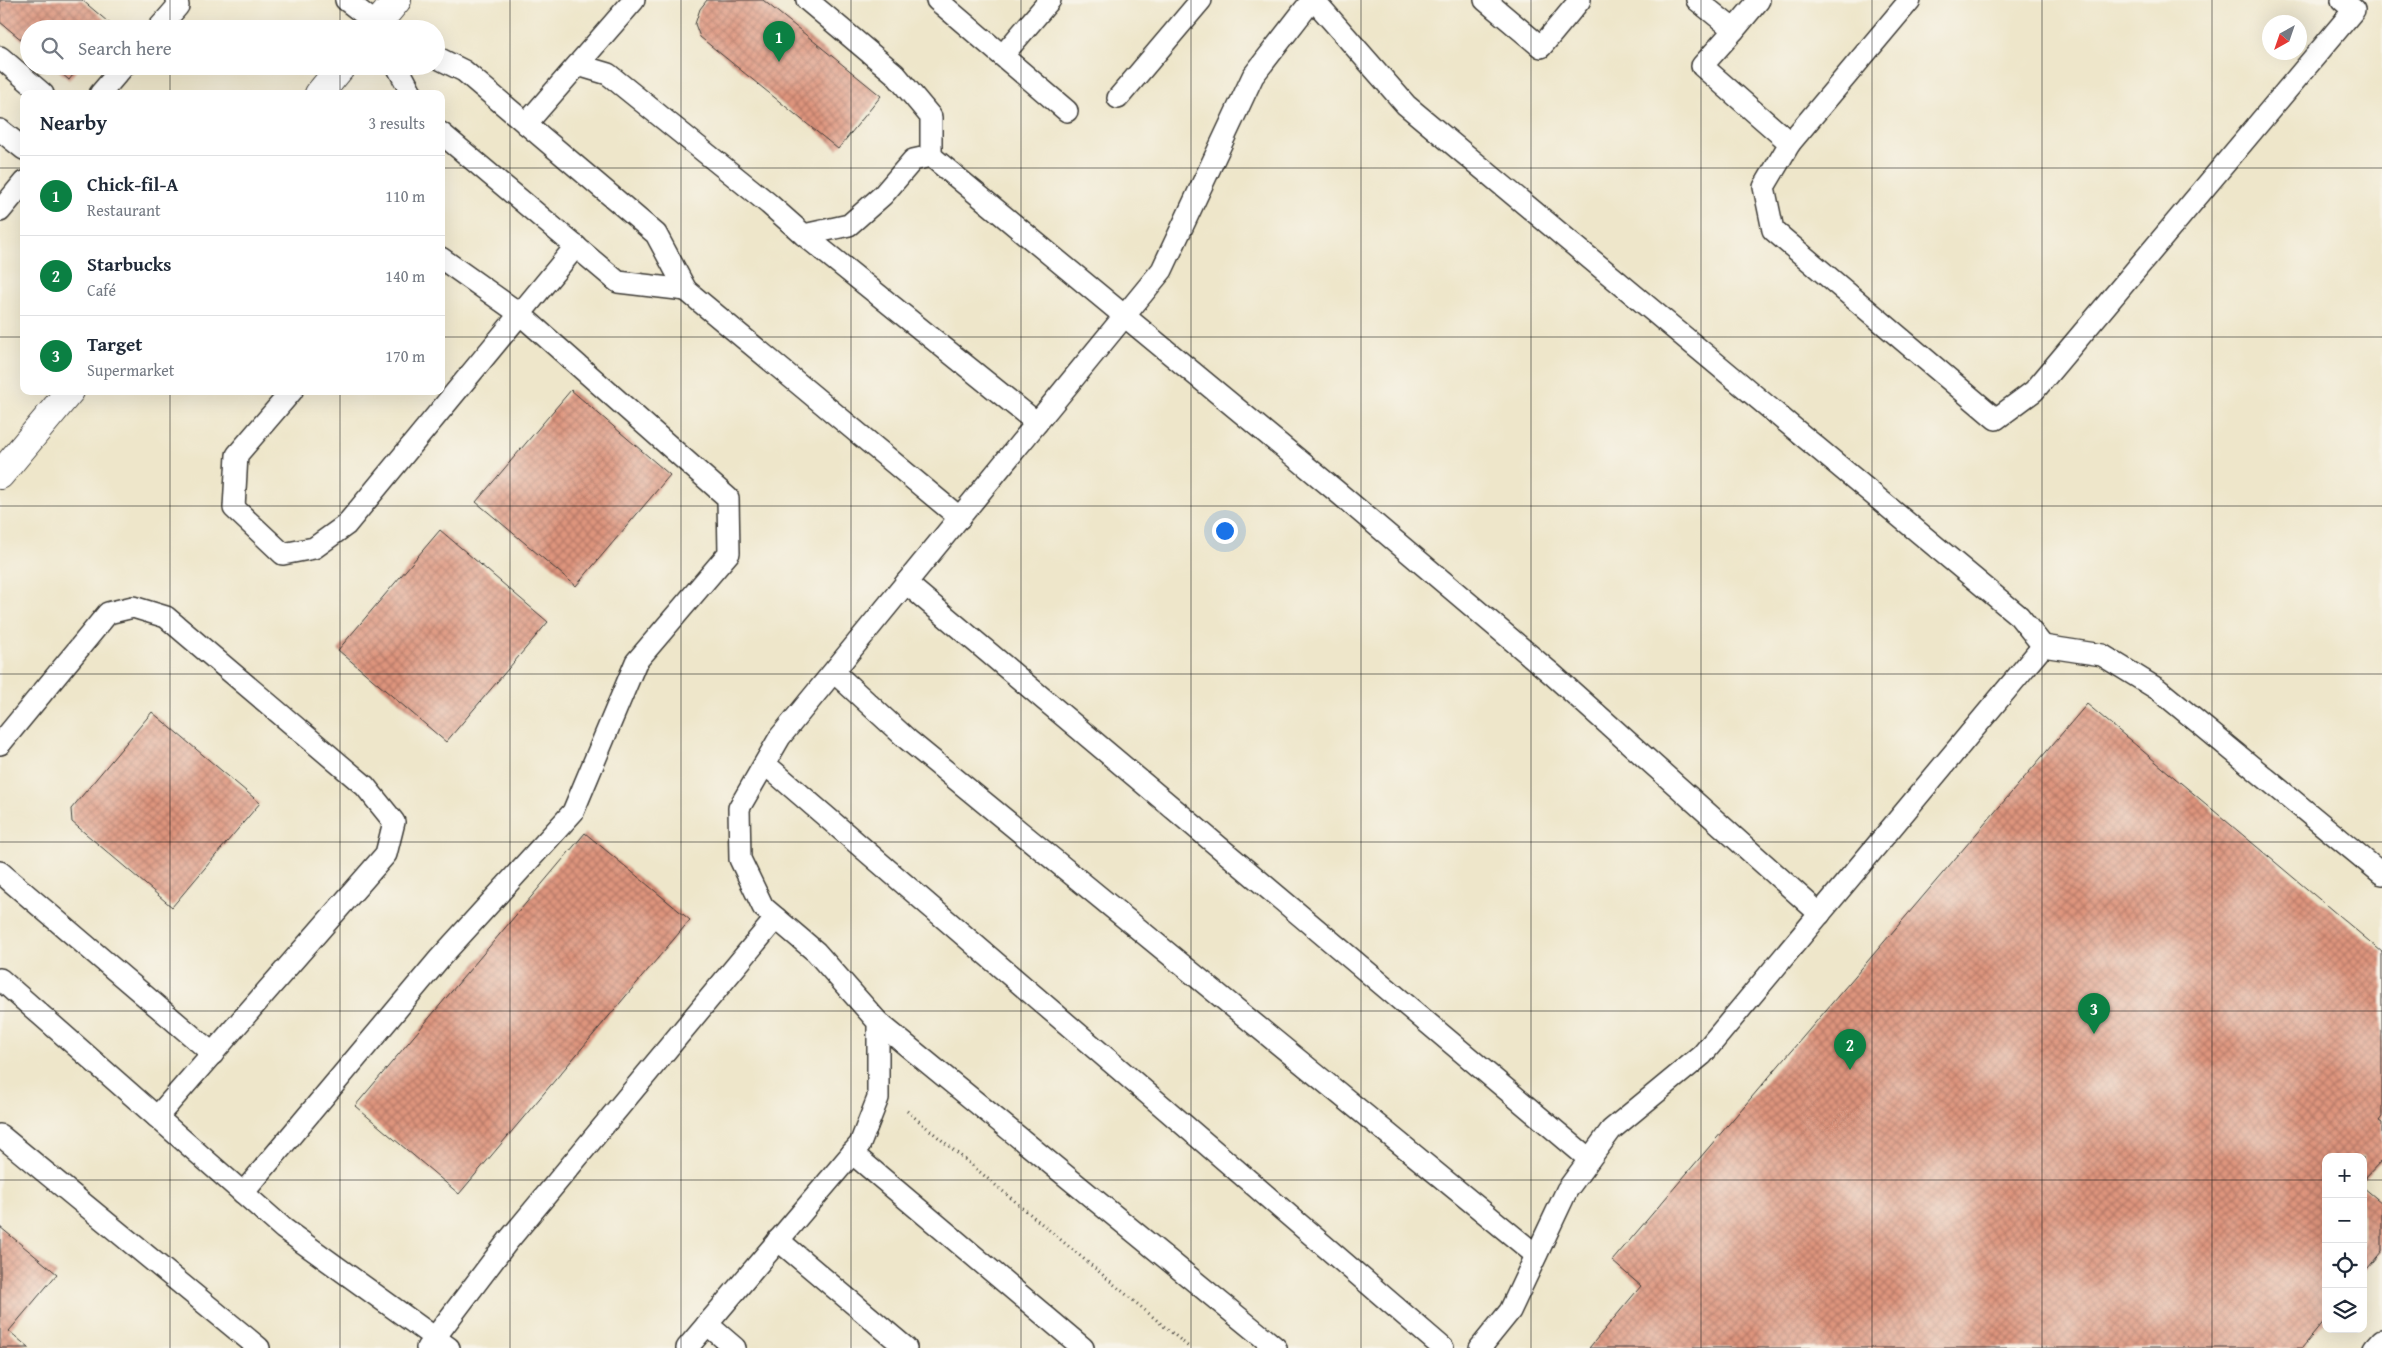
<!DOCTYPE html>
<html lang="en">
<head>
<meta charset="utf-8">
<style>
  body { margin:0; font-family:"Gentium Book Plus",serif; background:#f2f2f3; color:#1f2937 }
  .controls { position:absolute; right:15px; bottom:15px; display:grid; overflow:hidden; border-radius:10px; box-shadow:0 5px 20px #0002 }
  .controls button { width:45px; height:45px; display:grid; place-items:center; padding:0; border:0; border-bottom:1px solid #e0e1e3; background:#fff; color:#1f2937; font:25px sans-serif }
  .compass { position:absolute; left:2262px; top:15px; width:45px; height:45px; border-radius:50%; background:#fff; box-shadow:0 5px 20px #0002; rotate:220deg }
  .you { position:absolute; left:1224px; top:530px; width:18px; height:18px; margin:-12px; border:4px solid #fff; border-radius:50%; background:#1a73e8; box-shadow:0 0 0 8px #1a73e833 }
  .badge { display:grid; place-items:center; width:32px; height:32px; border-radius:50%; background:#0b8043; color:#fff; font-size:16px; font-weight:700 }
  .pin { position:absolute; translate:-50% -41px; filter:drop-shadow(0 1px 2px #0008) }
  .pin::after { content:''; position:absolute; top:26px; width:18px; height:15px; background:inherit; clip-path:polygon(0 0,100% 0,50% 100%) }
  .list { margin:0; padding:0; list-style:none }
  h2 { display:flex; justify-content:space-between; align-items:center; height:65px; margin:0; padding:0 20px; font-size:21px }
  h2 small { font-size:16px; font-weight:400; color:#747a83 }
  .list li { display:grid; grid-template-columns:32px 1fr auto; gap:15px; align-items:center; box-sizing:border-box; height:80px; padding:0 20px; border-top:1px solid #e0e1e3 }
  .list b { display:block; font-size:19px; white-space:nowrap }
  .list p { margin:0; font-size:16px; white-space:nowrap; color:#747a83 }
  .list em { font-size:16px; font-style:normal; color:#747a83 }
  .icon { flex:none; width:28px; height:28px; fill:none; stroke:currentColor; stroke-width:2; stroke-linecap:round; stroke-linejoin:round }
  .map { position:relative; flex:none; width:2382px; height:1348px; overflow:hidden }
  .search { position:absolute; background:#fff; box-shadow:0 5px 20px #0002; left:20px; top:20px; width:425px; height:55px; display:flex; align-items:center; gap:12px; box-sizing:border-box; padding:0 18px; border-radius:28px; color:#747a83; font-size:19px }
  .panel { position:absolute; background:#fff; box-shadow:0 5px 20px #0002; left:20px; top:90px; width:425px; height:305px; border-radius:10px }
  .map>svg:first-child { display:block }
  .building { fill:url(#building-cross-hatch) }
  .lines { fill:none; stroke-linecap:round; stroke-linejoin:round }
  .lane-casing { stroke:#3c3a36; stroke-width:24 }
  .secondary-casing { stroke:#3c3a36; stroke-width:30 }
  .path { stroke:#3c3a36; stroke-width:3; stroke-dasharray:1 4; stroke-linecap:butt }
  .lane { stroke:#fff; stroke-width:21 }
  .secondary { stroke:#fff; stroke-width:28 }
  .grid { fill:none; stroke:#1c1c1c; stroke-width:1; stroke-opacity:0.55 }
</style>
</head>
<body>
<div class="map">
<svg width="2382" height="1348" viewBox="0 0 2382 1348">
  <defs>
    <pattern id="building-cross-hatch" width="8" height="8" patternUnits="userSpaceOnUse" patternTransform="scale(1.25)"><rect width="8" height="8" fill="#de947d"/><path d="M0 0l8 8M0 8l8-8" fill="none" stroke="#b37866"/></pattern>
  </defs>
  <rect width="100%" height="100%" fill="#f7f3e8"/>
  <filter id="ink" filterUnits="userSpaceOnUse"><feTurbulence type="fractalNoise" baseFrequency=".02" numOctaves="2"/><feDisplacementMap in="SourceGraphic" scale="10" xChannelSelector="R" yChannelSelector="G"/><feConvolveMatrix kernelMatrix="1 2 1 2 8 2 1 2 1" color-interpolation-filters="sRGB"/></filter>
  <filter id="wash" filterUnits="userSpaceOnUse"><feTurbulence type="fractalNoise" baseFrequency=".0096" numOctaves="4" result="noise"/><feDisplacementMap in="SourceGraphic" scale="20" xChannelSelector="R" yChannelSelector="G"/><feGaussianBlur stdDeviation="1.12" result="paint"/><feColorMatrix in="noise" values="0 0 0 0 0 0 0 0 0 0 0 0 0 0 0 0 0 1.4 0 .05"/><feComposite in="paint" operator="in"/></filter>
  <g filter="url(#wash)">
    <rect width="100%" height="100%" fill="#eee6ca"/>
    <g id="blocks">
      <g class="building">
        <path d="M 0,0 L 82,0 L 114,27 L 112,29 L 29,29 L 29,46 L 0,22 Z"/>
        <path d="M 707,0 L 763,0 L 881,96 L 838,149 L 700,37 L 695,24 L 700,9 Z"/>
        <path d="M 53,66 L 80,66 L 69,80 Z"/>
        <path d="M 571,390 L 670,475 L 576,586 L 476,502 Z"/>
        <path d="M 440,530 L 548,622 L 446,742 L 338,650 Z"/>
        <path d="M 2087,704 L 2382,952 L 2382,1117 L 2379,1121 L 2382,1123 L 2382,1160 L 2363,1180 L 2363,1157 L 2326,1157 L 2326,1319 L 2302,1348 L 1589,1348 L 1641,1286 L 1612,1261 Z"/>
        <path d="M 152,712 L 260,803 L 172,907 L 72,822 L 71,809 Z"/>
        <path d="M 585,833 L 690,920 L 459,1194 L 355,1106 Z"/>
        <path d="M 2363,1187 L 2382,1203 L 2382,1251 L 2363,1274 Z"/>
        <path d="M 0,1227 L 57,1274 L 9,1331 L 29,1348 L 0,1348 Z"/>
      </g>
    </g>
  </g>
  <g filter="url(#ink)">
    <use href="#blocks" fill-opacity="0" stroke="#3c3a36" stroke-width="1"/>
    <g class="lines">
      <defs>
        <g id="lane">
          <path d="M 346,0 L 383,29"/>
          <path d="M 807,0 L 895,74 L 931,117 L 931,156"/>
          <path d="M 937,0 L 1067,111"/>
          <path d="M 1314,0 L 1406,105 L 2019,616 L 2043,646"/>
          <path d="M 1485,0 L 1541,47 L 1580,0"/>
          <path d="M 1697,0 L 1734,30 L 1759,0"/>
          <path d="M 158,29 L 178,6 L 177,0"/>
          <path d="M 1734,30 L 1702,66 L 1790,143 L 1764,187 L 1773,230 L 1996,419 L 2034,391 L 2354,10 L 2342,0"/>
          <path d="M 1003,55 L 1050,0"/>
          <path d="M 0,57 L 43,94"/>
          <path d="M 436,57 L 464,71 L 656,234 L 686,290 L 960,518"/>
          <path d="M 578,65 L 608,74 L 769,204 L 804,235 L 849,225 L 883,195 L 913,160 L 931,156 L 1335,490 L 1552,674 L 1820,914"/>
          <path d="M 397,66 L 412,94"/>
          <path d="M 100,94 L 124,66"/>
          <path d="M 1118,98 L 1201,0"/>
          <path d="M 526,124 L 634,0"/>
          <path d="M 0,130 L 24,149"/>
          <path d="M 441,133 L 618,282 L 686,290"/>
          <path d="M 1790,143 L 1910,0"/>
          <path d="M 0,211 L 24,182"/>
          <path d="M 804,235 L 1037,423"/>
          <path d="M 292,391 L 237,455 L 234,508 L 283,554 L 314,548 L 346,525 L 576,246"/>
          <path d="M 906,583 L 1589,1159"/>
          <path d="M 834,672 L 908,740 L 1536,1255"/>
          <path d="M 0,744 L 108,613 L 133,607 L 166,617 L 365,786 L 394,822 L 386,854 L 157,1117"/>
          <path d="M 765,764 L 1443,1348"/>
          <path d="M 0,872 L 213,1054"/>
          <path d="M 0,979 L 284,1229 L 449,1348"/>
          <path d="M 878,1022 L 1276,1348"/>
          <path d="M 0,1135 L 259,1348"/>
          <path d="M 852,1153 L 1083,1348"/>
          <path d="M 243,1193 L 440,958 L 573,812 L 636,662 L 729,553 L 728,498 L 520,314 L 441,258"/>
          <path d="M 778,1240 L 906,1348"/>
          <path d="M 707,1324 L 735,1348"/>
          <path d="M 427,1348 L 508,1241 L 776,918"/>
          <path d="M 687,1348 L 860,1144 L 878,1098 L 878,1022 L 816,952 L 763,907 L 740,859 L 739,808 L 780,737 L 1162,270 L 1253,76 L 1312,0"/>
          <path d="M 1480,1348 L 1510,1311 L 1567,1190 L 1611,1130 L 1702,1055 L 2043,646 L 2102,655 L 2159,690 L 2382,874"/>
          <path d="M 2375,1348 L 2382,1340"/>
        </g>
        <g id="secondary">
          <path d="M 373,29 L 397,0"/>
          <path d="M 319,94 L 342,66"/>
          <path d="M 0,475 L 70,391"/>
        </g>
      </defs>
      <use href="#lane" class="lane-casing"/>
      <use href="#secondary" class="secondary-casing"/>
      <path class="path" d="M 907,1111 L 1190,1348"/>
      <use href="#lane" class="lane"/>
      <use href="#secondary" class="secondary"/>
    </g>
  </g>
  <path class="grid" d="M 170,0 L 170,29M 340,0 L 340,29M 510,0 L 510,1348M 681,0 L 681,1348M 851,0 L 851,1348M 1021,0 L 1021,1348M 1191,0 L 1191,1348M 1361,0 L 1361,1348M 1531,0 L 1531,1348M 1701,0 L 1701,1348M 1872,0 L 1872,1348M 2042,0 L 2042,1348M 2212,0 L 2212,1348M 170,66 L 170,94M 340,66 L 340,94M 0,168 L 24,168M 441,168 L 2382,168M 0,337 L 24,337M 441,337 L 2382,337M 170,391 L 170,1348M 340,391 L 340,1348M 0,506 L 2382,506M 0,674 L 2382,674M 0,842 L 2382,842M 0,1011 L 2382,1011M 0,1180 L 2326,1180M 2363,1180 L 2382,1180"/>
</svg>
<div class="controls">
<button>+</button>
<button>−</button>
<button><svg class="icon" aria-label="locate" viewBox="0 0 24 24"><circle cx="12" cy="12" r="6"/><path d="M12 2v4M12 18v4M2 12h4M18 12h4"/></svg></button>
<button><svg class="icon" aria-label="layers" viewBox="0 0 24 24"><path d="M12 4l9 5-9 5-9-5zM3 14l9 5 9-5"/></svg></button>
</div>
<svg class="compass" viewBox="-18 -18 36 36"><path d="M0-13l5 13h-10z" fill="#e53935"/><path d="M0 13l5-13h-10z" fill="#747a83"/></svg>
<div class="you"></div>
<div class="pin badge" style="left:779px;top:62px">1</div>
<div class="pin badge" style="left:1850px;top:1070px">2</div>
<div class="pin badge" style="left:2094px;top:1034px">3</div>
<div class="search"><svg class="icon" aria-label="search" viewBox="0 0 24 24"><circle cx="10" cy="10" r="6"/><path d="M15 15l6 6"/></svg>Search here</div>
<section class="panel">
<h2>Nearby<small>3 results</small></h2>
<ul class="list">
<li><span class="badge">1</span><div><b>Chick-fil-A</b><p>Restaurant</p></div><em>110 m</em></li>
<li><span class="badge">2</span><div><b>Starbucks</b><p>Café</p></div><em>140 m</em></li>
<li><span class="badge">3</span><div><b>Target</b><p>Supermarket</p></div><em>170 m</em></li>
</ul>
</section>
</div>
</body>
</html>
